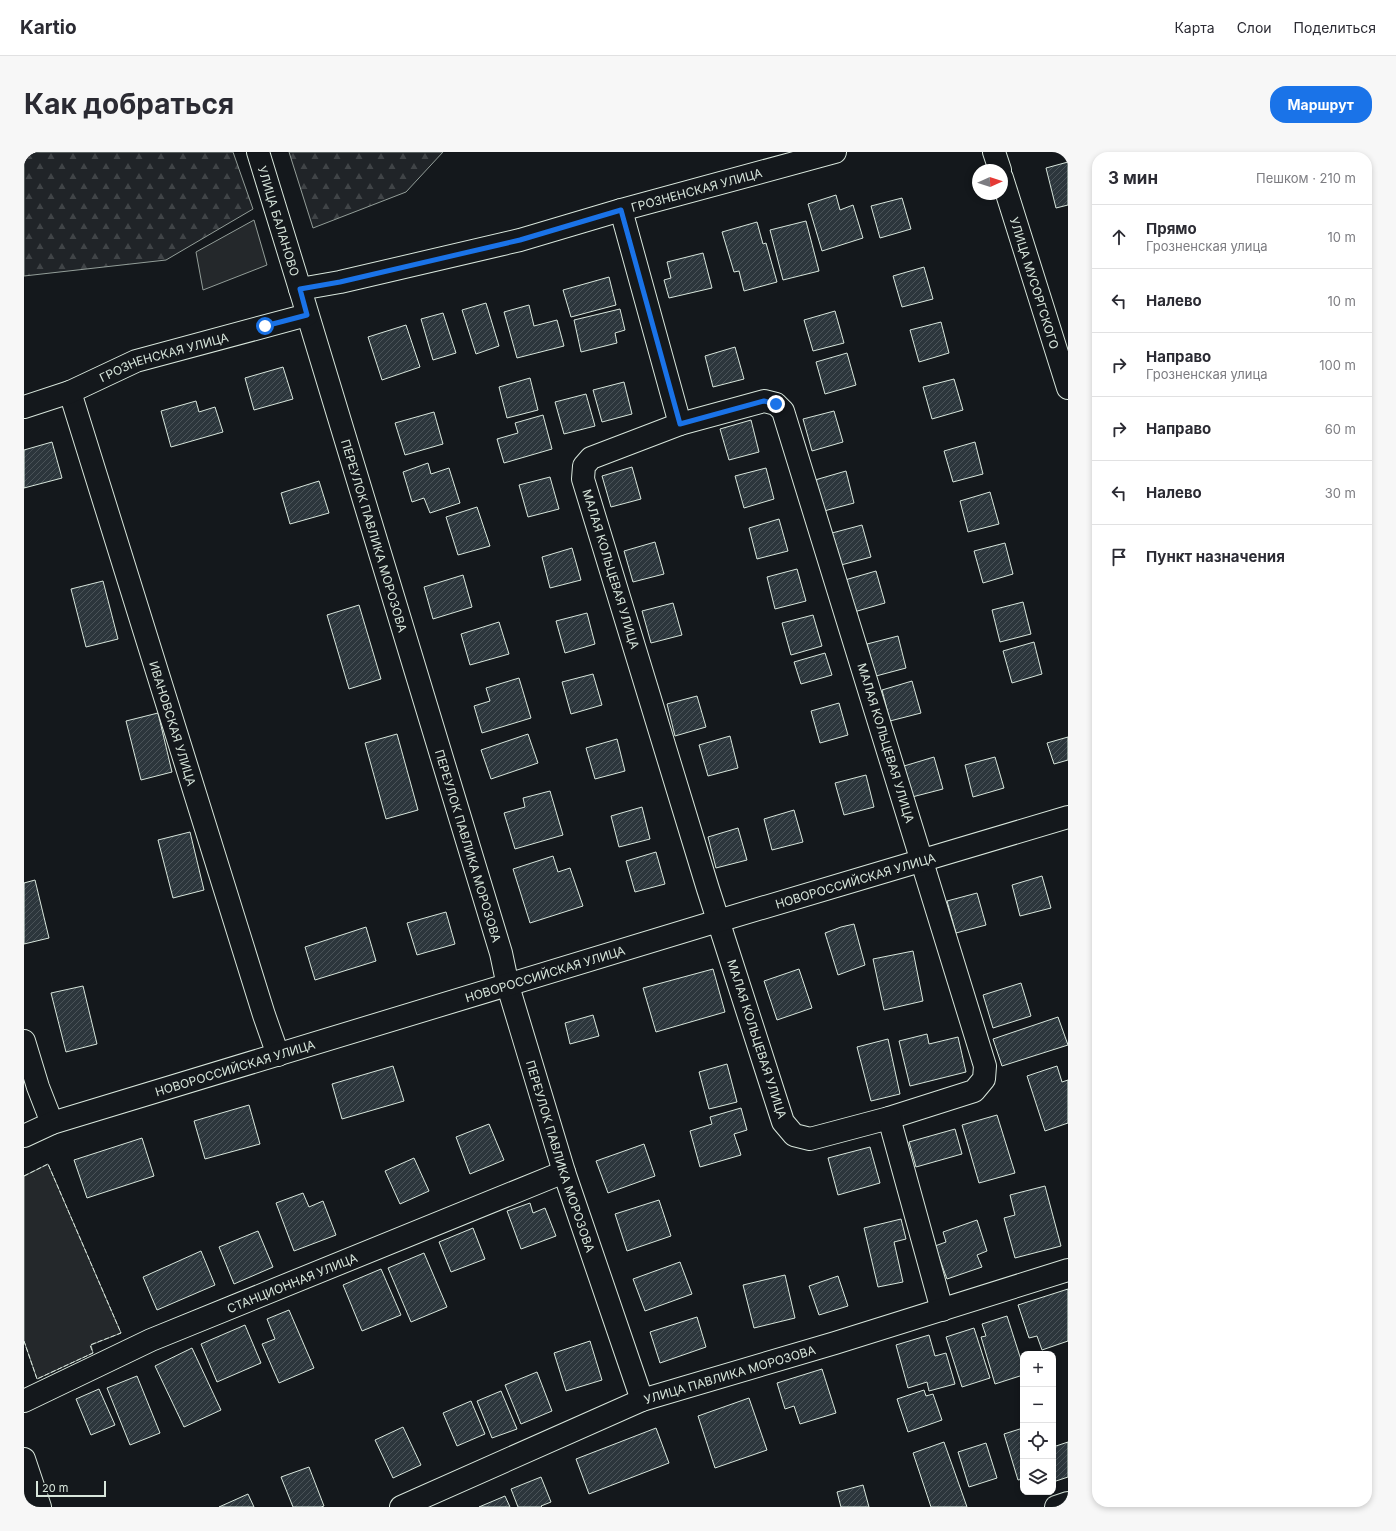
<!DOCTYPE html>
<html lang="ru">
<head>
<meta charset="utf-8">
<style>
  body { margin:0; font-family:Inter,sans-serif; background:#f7f7f7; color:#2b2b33 }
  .controls { position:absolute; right:12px; bottom:12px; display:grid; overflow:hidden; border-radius:8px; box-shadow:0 2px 6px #0003 }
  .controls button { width:36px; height:36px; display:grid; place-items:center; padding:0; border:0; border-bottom:1px solid #e1e1e2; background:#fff; color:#2b2b33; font:20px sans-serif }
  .compass { position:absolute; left:948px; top:12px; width:36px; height:36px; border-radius:50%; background:#fff; box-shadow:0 2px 6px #0003; rotate:87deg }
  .scale { position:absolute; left:12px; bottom:10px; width:70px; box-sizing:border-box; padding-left:4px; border:2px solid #d8e6dc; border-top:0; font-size:11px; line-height:14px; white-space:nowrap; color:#d8e6dc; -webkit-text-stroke:3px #14181c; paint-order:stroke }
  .stop { position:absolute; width:12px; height:12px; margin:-9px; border:3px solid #1a73e8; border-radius:50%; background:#fff }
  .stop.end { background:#1a73e8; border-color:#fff; box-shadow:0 1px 4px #0008 }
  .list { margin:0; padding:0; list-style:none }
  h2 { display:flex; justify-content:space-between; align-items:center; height:52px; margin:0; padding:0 16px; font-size:17px }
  h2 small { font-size:13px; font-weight:400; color:#7c7c81 }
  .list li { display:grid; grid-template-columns:26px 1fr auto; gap:12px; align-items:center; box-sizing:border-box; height:64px; padding:0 16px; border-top:1px solid #e1e1e2 }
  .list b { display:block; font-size:15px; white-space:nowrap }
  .list p { margin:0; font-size:13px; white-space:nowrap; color:#7c7c81 }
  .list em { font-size:13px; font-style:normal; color:#7c7c81 }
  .icon { flex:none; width:22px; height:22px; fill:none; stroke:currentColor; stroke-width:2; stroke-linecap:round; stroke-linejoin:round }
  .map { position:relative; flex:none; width:1044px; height:1355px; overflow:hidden; border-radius:16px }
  header { display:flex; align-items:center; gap:24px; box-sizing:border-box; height:56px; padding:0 20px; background:#fff; border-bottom:1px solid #e1e1e2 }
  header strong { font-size:19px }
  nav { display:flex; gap:22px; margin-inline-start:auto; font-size:14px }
  .intro { display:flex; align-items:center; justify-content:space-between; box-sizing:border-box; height:96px; padding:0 24px }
  h1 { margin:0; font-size:28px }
  .button { padding:10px 18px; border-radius:16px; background:#1a73e8; color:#fff; font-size:14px; font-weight:700 }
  main { display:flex; gap:24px; padding:0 24px }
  aside { flex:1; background:#fff; border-radius:16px; box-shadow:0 2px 6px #0003 }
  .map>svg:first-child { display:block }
  .forest { fill:url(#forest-firs); stroke:#939e99 }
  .parking { fill:#24282b; stroke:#939e99 }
  .building { fill:url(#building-hatch); stroke:#d8e6dc }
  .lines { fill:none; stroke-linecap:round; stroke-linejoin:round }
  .minor-casing { stroke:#d8e6dc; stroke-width:24 }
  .major-casing { stroke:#d8e6dc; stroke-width:24 }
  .minor { stroke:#14181c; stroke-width:22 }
  .major { stroke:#14181c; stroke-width:22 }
  .fence { stroke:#d8e6dc; stroke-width:1; stroke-dasharray:5 2; stroke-linecap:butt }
  .route { stroke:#1a73e8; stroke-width:5 }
  .labels { text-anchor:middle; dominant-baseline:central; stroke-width:3; stroke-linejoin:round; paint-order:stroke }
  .street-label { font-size:12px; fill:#d8e6dc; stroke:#14181c }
</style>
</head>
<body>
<header>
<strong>Kartio</strong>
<nav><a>Карта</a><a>Слои</a><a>Поделиться</a></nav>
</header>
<div class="intro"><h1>Как добраться</h1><a class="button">Маршрут</a></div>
<main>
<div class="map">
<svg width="1044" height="1355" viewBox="0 0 1044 1355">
  <defs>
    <pattern id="forest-firs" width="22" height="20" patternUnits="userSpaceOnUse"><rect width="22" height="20" fill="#202428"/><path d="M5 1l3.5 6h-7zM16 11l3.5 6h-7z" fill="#404447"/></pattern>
    <pattern id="building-hatch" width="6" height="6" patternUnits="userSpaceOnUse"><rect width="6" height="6" fill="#2c363c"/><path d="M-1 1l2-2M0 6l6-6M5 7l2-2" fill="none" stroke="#4a5358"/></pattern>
  </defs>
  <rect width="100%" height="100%" fill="#14181c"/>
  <g class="forest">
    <path d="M 0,0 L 209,0 L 229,57 L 142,108 L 0,124 Z"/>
    <path d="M 265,0 L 419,0 L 382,40 L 289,76 Z"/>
  </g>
  <g class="parking">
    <path d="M 230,68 L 243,113 L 179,138 L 172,100 Z"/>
    <path d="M 24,1012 L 97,1181 L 67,1193 L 69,1201 L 13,1227 L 0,1189 L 0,1024 Z"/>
  </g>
  <g class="building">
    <path d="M 1044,10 L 1044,53 L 1032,56 L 1022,16 Z"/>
    <path d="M 812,43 L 816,58 L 829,53 L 839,86 L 798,99 L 784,52 Z"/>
    <path d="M 878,46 L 887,77 L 856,86 L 847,54 Z"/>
    <path d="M 782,69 L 795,119 L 759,128 L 746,78 Z"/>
    <path d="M 733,70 L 739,92 L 742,91 L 753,130 L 720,139 L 715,119 L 710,120 L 698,80 Z"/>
    <path d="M 679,101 L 688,136 L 645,146 L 640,128 L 647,126 L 643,110 Z"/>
    <path d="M 900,115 L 909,147 L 878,155 L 869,124 Z"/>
    <path d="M 585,125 L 592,153 L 547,165 L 539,138 Z"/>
    <path d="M 462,151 L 475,194 L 452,202 L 438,158 Z"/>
    <path d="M 505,153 L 510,174 L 533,168 L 540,194 L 493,206 L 480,160 Z"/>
    <path d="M 596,157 L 601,178 L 591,181 L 593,191 L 557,200 L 550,168 Z"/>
    <path d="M 811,159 L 820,191 L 789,199 L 780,168 Z"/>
    <path d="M 419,161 L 432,201 L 409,208 L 397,167 Z"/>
    <path d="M 917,170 L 925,201 L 895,210 L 886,178 Z"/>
    <path d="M 382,173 L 396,215 L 358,228 L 344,185 Z"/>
    <path d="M 711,195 L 720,227 L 689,235 L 681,204 Z"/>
    <path d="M 823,201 L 832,233 L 801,242 L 792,210 Z"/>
    <path d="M 259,215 L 269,247 L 230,258 L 221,226 Z"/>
    <path d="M 506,226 L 514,258 L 483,266 L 475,235 Z"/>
    <path d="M 930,227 L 939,258 L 908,267 L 899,235 Z"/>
    <path d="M 600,230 L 608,262 L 578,270 L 569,238 Z"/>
    <path d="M 562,242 L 571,274 L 540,282 L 531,250 Z"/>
    <path d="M 172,249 L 175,260 L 191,255 L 199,280 L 147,295 L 137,259 Z"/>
    <path d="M 810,259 L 819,290 L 788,299 L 779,267 Z"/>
    <path d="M 410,260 L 419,292 L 381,303 L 371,271 Z"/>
    <path d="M 519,263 L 528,297 L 480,311 L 473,287 L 494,281 L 491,271 Z"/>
    <path d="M 727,268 L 735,300 L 705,308 L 696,277 Z"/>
    <path d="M 28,290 L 38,326 L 0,336 L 0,298 Z"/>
    <path d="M 951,290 L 959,322 L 929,330 L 920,299 Z"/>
    <path d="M 404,311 L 407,322 L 425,316 L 436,351 L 406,361 L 400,346 L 388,350 L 379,320 Z"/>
    <path d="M 608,315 L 617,347 L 587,355 L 578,324 Z"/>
    <path d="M 742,316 L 750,347 L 720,356 L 711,324 Z"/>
    <path d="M 822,319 L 830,351 L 800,359 L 791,328 Z"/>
    <path d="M 526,325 L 535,357 L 504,365 L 495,333 Z"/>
    <path d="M 295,329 L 305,361 L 266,372 L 257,341 Z"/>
    <path d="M 966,340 L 975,372 L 944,380 L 936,349 Z"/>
    <path d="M 453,355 L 466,394 L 434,403 L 422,365 Z"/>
    <path d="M 755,367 L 764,399 L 733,407 L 725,376 Z"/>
    <path d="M 838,373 L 847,405 L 817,413 L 808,381 Z"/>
    <path d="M 631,390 L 640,422 L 609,430 L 600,399 Z"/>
    <path d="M 981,391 L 989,422 L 959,431 L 950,399 Z"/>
    <path d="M 548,396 L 557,428 L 526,436 L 518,405 Z"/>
    <path d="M 773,417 L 782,449 L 751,457 L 743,425 Z"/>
    <path d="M 852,419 L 861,451 L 830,460 L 821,428 Z"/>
    <path d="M 439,423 L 448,455 L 409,467 L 400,435 Z"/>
    <path d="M 79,429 L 94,487 L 62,495 L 47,437 Z"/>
    <path d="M 999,450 L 1007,482 L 976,490 L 968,458 Z"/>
    <path d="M 649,451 L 658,483 L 627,491 L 618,459 Z"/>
    <path d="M 335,453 L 357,527 L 325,537 L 303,463 Z"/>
    <path d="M 563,461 L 571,492 L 541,501 L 532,469 Z"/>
    <path d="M 789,463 L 798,494 L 767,503 L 758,471 Z"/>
    <path d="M 475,470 L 485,502 L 446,513 L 437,482 Z"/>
    <path d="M 874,484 L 882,516 L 852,524 L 843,492 Z"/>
    <path d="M 1010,490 L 1018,522 L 988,531 L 979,499 Z"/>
    <path d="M 801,501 L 808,523 L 777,532 L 770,510 Z"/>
    <path d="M 569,522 L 578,553 L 547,562 L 538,530 Z"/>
    <path d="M 495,526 L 507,566 L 458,581 L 450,554 L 466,549 L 462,536 Z"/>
    <path d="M 888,529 L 897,561 L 866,569 L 858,538 Z"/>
    <path d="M 673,544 L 682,575 L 651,584 L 643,552 Z"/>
    <path d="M 815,551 L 824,583 L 796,591 L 787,559 Z"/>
    <path d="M 134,561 L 148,620 L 117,628 L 102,569 Z"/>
    <path d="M 373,582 L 394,658 L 362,667 L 341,591 Z"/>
    <path d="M 504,582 L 514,611 L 467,627 L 457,598 Z"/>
    <path d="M 706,584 L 714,616 L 684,624 L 675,593 Z"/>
    <path d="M 1044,585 L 1044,608 L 1030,612 L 1023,591 Z"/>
    <path d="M 593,587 L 601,619 L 571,627 L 562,596 Z"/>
    <path d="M 910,605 L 919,637 L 888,645 L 880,614 Z"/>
    <path d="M 971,605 L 980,636 L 949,645 L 941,613 Z"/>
    <path d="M 842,623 L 850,655 L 820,663 L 811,631 Z"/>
    <path d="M 526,639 L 539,683 L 491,697 L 480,661 L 501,655 L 499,646 Z"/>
    <path d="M 618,655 L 626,687 L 595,695 L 587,664 Z"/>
    <path d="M 770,658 L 779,690 L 748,698 L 740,667 Z"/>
    <path d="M 714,676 L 723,708 L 692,716 L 684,685 Z"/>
    <path d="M 166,680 L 180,738 L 149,746 L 134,688 Z"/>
    <path d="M 632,700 L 641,732 L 611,740 L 602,709 Z"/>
    <path d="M 529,704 L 534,720 L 546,716 L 559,754 L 506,771 L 489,717 Z"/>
    <path d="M 1018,724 L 1027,756 L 996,764 L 988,733 Z"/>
    <path d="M 11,728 L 25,786 L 0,792 L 0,731 Z"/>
    <path d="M 953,741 L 962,773 L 932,781 L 923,749 Z"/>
    <path d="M 422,760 L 431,792 L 393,803 L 383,771 Z"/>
    <path d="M 830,772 L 841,813 L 814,823 L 801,781 L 817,775 Z"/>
    <path d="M 342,775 L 352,809 L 291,828 L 281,795 Z"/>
    <path d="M 889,799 L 899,849 L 860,858 L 849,807 Z"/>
    <path d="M 689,817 L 701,860 L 632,880 L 619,836 Z"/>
    <path d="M 775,817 L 788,856 L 753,868 L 740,829 Z"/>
    <path d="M 997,831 L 1007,864 L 969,876 L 959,843 Z"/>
    <path d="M 59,834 L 73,892 L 42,900 L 27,841 Z"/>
    <path d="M 569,863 L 575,884 L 546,892 L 541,871 Z"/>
    <path d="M 1034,865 L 1044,893 L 978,914 L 969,887 Z"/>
    <path d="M 903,882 L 905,892 L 934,885 L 942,920 L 886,934 L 875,889 Z"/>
    <path d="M 864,887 L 876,942 L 847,949 L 833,895 Z"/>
    <path d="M 703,912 L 713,950 L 685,957 L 675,920 Z"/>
    <path d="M 369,914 L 380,949 L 318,967 L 308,932 Z"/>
    <path d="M 1033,914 L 1038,930 L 1044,928 L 1044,971 L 1021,979 L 1003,924 Z"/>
    <path d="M 225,953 L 236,992 L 181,1007 L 170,969 Z"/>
    <path d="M 717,956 L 723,978 L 710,982 L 717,1003 L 676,1015 L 666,979 L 688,972 L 686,965 Z"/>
    <path d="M 973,963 L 991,1021 L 955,1031 L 938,973 Z"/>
    <path d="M 465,972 L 480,1008 L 446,1022 L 432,985 Z"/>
    <path d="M 931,977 L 938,1002 L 892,1015 L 885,990 Z"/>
    <path d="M 118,986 L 130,1024 L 63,1046 L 50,1008 Z"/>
    <path d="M 620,992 L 631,1024 L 584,1041 L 572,1009 Z"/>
    <path d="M 846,995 L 856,1031 L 814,1043 L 804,1006 Z"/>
    <path d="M 390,1006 L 405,1039 L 376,1052 L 361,1019 Z"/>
    <path d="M 1021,1034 L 1037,1094 L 991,1106 L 980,1066 L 991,1063 L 986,1043 Z"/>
    <path d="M 279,1041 L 285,1055 L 299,1049 L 312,1083 L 270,1099 L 252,1051 Z"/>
    <path d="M 635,1048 L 647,1084 L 603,1099 L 591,1062 Z"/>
    <path d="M 506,1051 L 509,1061 L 521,1056 L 532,1084 L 497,1097 L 483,1059 Z"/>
    <path d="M 877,1067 L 882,1087 L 870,1090 L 879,1130 L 854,1135 L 840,1076 Z"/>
    <path d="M 953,1068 L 963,1099 L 953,1103 L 958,1115 L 923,1127 L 911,1094 L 922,1090 L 919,1080 Z"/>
    <path d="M 449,1076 L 461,1107 L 427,1120 L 415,1090 Z"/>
    <path d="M 234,1079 L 249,1115 L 210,1132 L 195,1095 Z"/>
    <path d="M 177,1099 L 191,1133 L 133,1158 L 119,1125 Z"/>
    <path d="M 400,1101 L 423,1155 L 387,1170 L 364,1116 Z"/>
    <path d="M 656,1110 L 668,1142 L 621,1159 L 609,1127 Z"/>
    <path d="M 357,1117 L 377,1163 L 338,1179 L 319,1133 Z"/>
    <path d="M 761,1123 L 771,1166 L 730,1176 L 719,1133 Z"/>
    <path d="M 814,1124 L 824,1154 L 795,1163 L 785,1134 Z"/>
    <path d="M 1044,1137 L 1044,1189 L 1018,1198 L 1013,1184 L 1005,1186 L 994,1153 Z"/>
    <path d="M 265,1158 L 290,1216 L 255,1231 L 238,1192 L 251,1187 L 243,1167 Z"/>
    <path d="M 983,1164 L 999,1214 L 999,1223 L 971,1232 L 957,1185 L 962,1184 L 958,1172 Z"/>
    <path d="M 673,1165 L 682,1195 L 636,1211 L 626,1180 Z"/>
    <path d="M 221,1173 L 237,1211 L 193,1230 L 177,1192 Z"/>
    <path d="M 950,1176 L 966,1226 L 938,1235 L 922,1185 Z"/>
    <path d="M 905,1183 L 911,1204 L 922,1201 L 931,1232 L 905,1239 L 903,1230 L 884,1236 L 872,1193 Z"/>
    <path d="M 566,1189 L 578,1228 L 542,1239 L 530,1201 Z"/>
    <path d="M 168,1196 L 197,1258 L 160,1275 L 131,1214 Z"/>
    <path d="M 798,1217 L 812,1261 L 776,1272 L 770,1254 L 761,1257 L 753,1231 Z"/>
    <path d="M 513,1220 L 528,1259 L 497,1272 L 481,1233 Z"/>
    <path d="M 113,1224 L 136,1281 L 106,1293 L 83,1236 Z"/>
    <path d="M 75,1237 L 91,1273 L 67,1283 L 52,1247 Z"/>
    <path d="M 900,1238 L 902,1244 L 909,1242 L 918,1268 L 884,1280 L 873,1247 Z"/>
    <path d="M 477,1239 L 493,1277 L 468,1286 L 453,1249 Z"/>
    <path d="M 725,1246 L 743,1298 L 691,1316 L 674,1264 Z"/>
    <path d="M 447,1249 L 461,1282 L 433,1294 L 419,1261 Z"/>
    <path d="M 379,1275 L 397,1313 L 369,1326 L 351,1288 Z"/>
    <path d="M 632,1276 L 645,1311 L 565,1342 L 552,1307 Z"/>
    <path d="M 999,1276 L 999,1327 L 994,1328 L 980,1282 Z"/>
    <path d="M 920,1290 L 943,1355 L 907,1355 L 889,1301 Z"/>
    <path d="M 1044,1290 L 1044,1325 L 1029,1330 L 1029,1295 Z"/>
    <path d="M 962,1291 L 973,1326 L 945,1335 L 934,1300 Z"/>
    <path d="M 285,1315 L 300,1354 L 297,1355 L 269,1355 L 257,1325 Z"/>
    <path d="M 517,1325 L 527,1350 L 517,1354 L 518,1355 L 494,1355 L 487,1337 Z"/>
    <path d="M 839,1333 L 845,1355 L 817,1355 L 813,1340 Z"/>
    <path d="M 224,1342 L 230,1355 L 195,1355 Z"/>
    <path d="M 481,1344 L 486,1355 L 455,1355 Z"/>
  </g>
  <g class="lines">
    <defs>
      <g id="minor">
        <path id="s1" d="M 234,0 L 276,137 L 477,801 L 484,834 L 540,1020 L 618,1248"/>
        <path d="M 970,0 L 976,18"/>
        <path id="s2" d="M 978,26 L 1044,236"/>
        <path d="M 597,58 L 656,272"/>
        <path id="s3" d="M 276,137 L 316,130 L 496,88 L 597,58 L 811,0"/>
        <path id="s4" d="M 46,240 L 240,863 L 254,903"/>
        <path d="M 740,249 L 752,252 L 759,259 L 961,914 L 960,927 L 950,939 L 865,966 L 786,987 L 770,983 L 759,970 L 684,737 L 559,327 L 560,314 L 567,306 L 656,272 Z"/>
        <path id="s5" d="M 0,255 L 46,240 L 112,209 L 283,163"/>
        <path d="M 0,889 L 14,935 L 28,971"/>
        <path d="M 865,966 L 918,1158"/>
        <path id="s6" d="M 0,1249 L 127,1188 L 540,1020"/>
        <path id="s7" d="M 377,1355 L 618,1248 L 811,1191 L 1044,1118"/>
        <path d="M 1032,1355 L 1044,1351"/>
      </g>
      <g id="major">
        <path id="s8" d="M 0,984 L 28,971 L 694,769 L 1044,665"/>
        <path d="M 0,1307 L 16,1355"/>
      </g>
    </defs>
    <use href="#minor" class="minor-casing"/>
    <use href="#major" class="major-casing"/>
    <use href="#minor" class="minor"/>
    <use href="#major" class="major"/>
    <path class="fence" d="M 0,1024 L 24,1012 L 97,1181 L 66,1193 L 69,1201 L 13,1227 L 0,1189"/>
  </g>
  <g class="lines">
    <path class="route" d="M 241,174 L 283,163 L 276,137 L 316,130 L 496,88 L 597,58 L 656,272 L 740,249 L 752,252"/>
  </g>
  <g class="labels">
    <g class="street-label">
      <text stroke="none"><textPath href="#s3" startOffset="409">ГРОЗНЕНСКАЯ УЛИЦА</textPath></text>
      <text stroke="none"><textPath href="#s1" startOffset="72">УЛИЦА БАЛАНОВО</textPath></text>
      <text stroke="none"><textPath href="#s2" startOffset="110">УЛИЦА МУСОРГСКОГО</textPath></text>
      <text stroke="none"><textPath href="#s5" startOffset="149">ГРОЗНЕНСКАЯ УЛИЦА</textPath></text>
      <text stroke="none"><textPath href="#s1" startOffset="401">ПЕРЕУЛОК ПАВЛИКА МОРОЗОВА</textPath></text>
      <text transform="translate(587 417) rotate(73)">МАЛАЯ КОЛЬЦЕВАЯ УЛИЦА</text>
      <text stroke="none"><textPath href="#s4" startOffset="347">ИВАНОВСКАЯ УЛИЦА</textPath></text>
      <text transform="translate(862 591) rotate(73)">МАЛАЯ КОЛЬЦЕВАЯ УЛИЦА</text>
      <text stroke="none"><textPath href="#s1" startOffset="725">ПЕРЕУЛОК ПАВЛИКА МОРОЗОВА</textPath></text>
      <text stroke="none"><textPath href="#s8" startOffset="870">НОВОРОССИЙСКАЯ УЛИЦА</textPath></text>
      <text stroke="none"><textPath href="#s8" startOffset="546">НОВОРОССИЙСКАЯ УЛИЦА</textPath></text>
      <text transform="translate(733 887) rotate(72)">МАЛАЯ КОЛЬЦЕВАЯ УЛИЦА</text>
      <text stroke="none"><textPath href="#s8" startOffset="222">НОВОРОССИЙСКАЯ УЛИЦА</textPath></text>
      <text stroke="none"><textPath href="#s1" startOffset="1049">ПЕРЕУЛОК ПАВЛИКА МОРОЗОВА</textPath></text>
      <text stroke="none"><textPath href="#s6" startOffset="293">СТАНЦИОННАЯ УЛИЦА</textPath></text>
      <text stroke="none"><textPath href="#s7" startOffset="355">УЛИЦА ПАВЛИКА МОРОЗОВА</textPath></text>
    </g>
  </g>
</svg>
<div class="controls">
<button>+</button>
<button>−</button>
<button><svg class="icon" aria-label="locate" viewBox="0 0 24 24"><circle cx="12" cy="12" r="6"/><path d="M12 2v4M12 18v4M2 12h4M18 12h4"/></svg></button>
<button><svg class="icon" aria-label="layers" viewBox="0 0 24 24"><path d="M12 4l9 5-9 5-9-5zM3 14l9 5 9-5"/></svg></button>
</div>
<svg class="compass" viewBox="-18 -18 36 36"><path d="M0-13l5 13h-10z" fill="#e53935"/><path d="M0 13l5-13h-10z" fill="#7c7c81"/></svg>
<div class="scale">20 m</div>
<div class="stop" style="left:241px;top:174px"></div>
<div class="stop end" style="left:752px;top:252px"></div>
</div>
<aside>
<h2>3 мин<small>Пешком · 210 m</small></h2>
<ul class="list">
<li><svg class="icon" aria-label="ahead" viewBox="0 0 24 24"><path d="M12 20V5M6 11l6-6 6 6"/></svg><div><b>Прямо</b><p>Грозненская улица</p></div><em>10 m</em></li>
<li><svg class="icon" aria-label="left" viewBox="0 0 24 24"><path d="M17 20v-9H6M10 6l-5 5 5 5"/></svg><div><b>Налево</b></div><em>10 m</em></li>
<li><svg class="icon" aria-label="right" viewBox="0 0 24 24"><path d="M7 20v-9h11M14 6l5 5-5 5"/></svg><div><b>Направо</b><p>Грозненская улица</p></div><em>100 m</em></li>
<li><svg class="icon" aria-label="right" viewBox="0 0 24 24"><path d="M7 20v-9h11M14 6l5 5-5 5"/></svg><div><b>Направо</b></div><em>60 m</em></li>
<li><svg class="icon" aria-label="left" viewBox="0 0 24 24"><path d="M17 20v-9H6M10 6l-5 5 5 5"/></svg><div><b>Налево</b></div><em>30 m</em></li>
<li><svg class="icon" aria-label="arrive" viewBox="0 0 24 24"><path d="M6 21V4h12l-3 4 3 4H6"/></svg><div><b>Пункт назначения</b></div></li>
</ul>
</aside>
</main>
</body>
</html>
